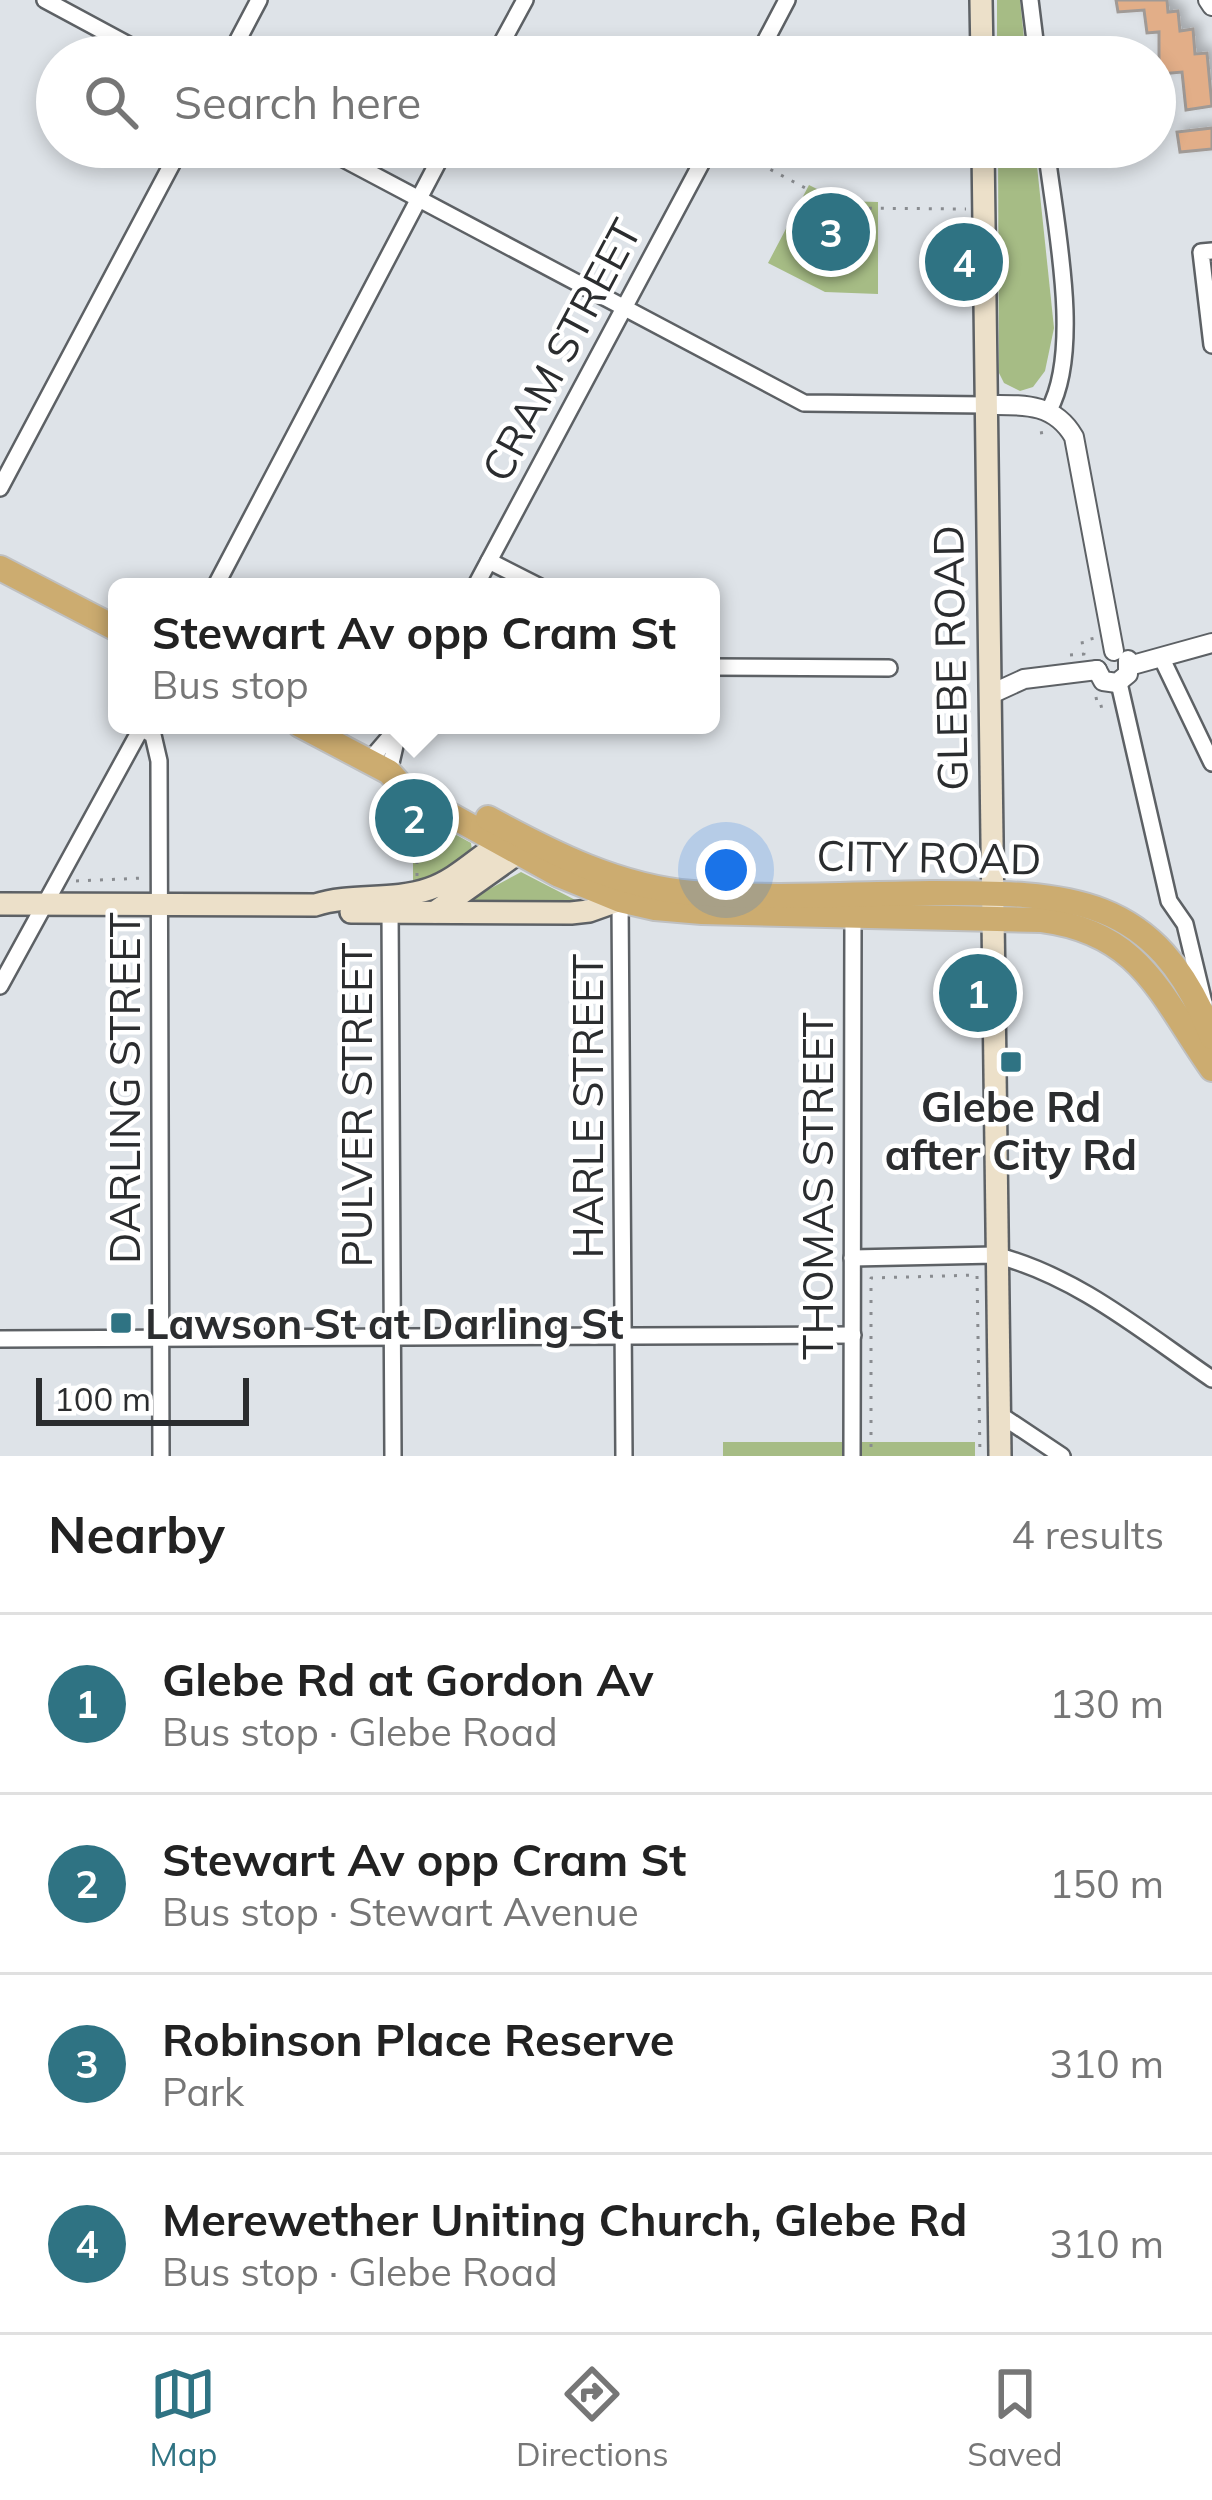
<!DOCTYPE html>
<html lang="en">
<head>
<meta charset="utf-8">
<style>
  body { margin:0; font-family:Mulish,sans-serif; background:#f6f6f6; color:#222 }
  .scale { position:absolute; left:36px; bottom:30px; width:213px; box-sizing:border-box; padding-left:12px; border:6px solid #2b2d2f; border-top:0; font-size:33px; line-height:42px; white-space:nowrap; color:#2b2d2f; -webkit-text-stroke:9px #fff; paint-order:stroke }
  .you { position:absolute; left:726px; top:870px; width:42px; height:42px; margin:-30px; border:9px solid #fff; border-radius:50%; background:#1a73e8; box-shadow:0 0 0 18px #1a73e833 }
  .badge { display:grid; place-items:center; width:78px; height:78px; border-radius:50%; background:#2f7383; color:#fff; font-size:39px; font-weight:700 }
  .pin { position:absolute; translate:-50% -50%; border:6px solid #fff; box-shadow:0 3px 12px #0006 }
  .popup { position:absolute; left:108px; top:578px; width:612px; height:156px; box-sizing:border-box; display:grid; place-content:center; border-radius:18px; background:#fff; filter:drop-shadow(0 3px 9px #0005); font-size:39px; white-space:nowrap; color:#767676 }
  .popup b { font-size:45px; color:#222 }
  .popup::after { content:''; position:absolute; left:50%; top:100%; margin-left:-24px; border:24px solid transparent; border-top-color:#fff }
  .list { margin:0; padding:0; list-style:none }
  h2 { display:flex; justify-content:space-between; align-items:center; height:156px; margin:0; padding:0 48px; font-size:51px }
  h2 small { font-size:39px; font-weight:400; color:#767676 }
  .list li { display:grid; grid-template-columns:78px 1fr auto; gap:36px; align-items:center; box-sizing:border-box; height:180px; padding:0 48px; border-top:3px solid #e0e0e0 }
  .list b { display:block; font-size:45px; white-space:nowrap }
  .list p { margin:0; font-size:39px; white-space:nowrap; color:#767676 }
  .list em { font-size:39px; font-style:normal; color:#767676 }
  .icon { flex:none; width:66px; height:66px; fill:none; stroke:currentColor; stroke-width:2; stroke-linecap:round; stroke-linejoin:round }
  .map { position:relative; flex:none; width:1212px; height:1456px; overflow:hidden }
  .search { position:absolute; background:#fff; box-shadow:0 6px 18px #0003; left:36px; right:36px; top:36px; height:132px; display:flex; align-items:center; gap:30px; box-sizing:border-box; padding:0 42px; border-radius:66px; color:#767676; font-size:45px }
  .sheet { height:876px; background:#fff }
  nav { display:flex; justify-content:space-around; align-items:center; box-sizing:border-box; height:168px; border-top:3px solid #e0e0e0; background:#fff; font-size:33px; color:#767676 }
  nav a { display:grid; justify-items:center; gap:6px }
  nav .on { color:#2f7383 }
  .map>svg:first-child { display:block }
  .green { fill:#a6bc85 }
  .building { fill:#e2ae88; stroke:#a09a96; stroke-width:3; filter:url(#shadow) }
  .lines { fill:none; stroke-linecap:round; stroke-linejoin:round }
  .minor-casing { stroke:#5d6165; stroke-width:20 }
  .tertiary-casing { stroke:#5d6165; stroke-width:22 }
  .secondary-casing { stroke:#5d6165; stroke-width:26 }
  .trunk-casing { stroke:#bfc0c1; stroke-width:28 }
  .path { stroke:#898c90; stroke-width:3; stroke-dasharray:3 9; stroke-linecap:butt }
  .minor { stroke:#fff; stroke-width:15 }
  .tertiary { stroke:#fff; stroke-width:18 }
  .secondary { stroke:#ece0c9; stroke-width:21 }
  .trunk { stroke:#ccac70; stroke-width:24 }
  .poi-dot { fill:#2f7383; stroke:#fff; stroke-width:4.5 }
  .labels { text-anchor:middle; dominant-baseline:central; stroke-width:9; stroke-linejoin:round; paint-order:stroke }
  .street-label { font-size:42px; fill:#2b2d2f; stroke:#fff }
  .poi-label { font-size:42px; font-weight:bold; fill:#2b2d2f; stroke:#fff }
</style>
</head>
<body>
<div class="map">
<svg width="1212" height="1456" viewBox="0 0 1212 1456">
  <defs>
    <filter id="shadow"><feDropShadow dx="5.5" dy="-5.5" stdDeviation="6" flood-color="#0004"/></filter>
  </defs>
  <rect width="100%" height="100%" fill="#dee3e8"/>
  <g class="green">
    <path d="M 997,0 L 1020,0 L 1026,57 L 997,57 Z"/>
    <path d="M 998,147 L 1035,147 L 1054,328 L 1045,371 L 1033,387 L 1020,391 L 1004,383 L 999,373 Z"/>
    <path d="M 809,185 L 841,201 L 878,202 L 878,294 L 825,292 L 768,263 Z"/>
    <path d="M 413,811 L 471,843 L 473,858 L 413,885 Z"/>
    <path d="M 521,872 L 585,905 L 466,906 L 465,902 Z"/>
    <rect x="723" y="1442" width="252" height="14"/>
  </g>
  <g class="building">
    <path d="M 1116,0 L 1167,0 L 1168,12 L 1178,11 L 1180,31 L 1193,29 L 1195,54 L 1207,53 L 1212,106 L 1186,110 L 1182,72 L 1159,74 L 1159,32 L 1147,33 L 1144,10 L 1118,12 Z"/>
    <path d="M 1212,128 L 1212,149 L 1180,152 L 1177,132 Z"/>
  </g>
  <g class="lines">
    <defs>
      <g id="minor">
        <path d="M 45,0 L 151,57"/>
        <path d="M 1030,0 L 1037,57"/>
        <path d="M 229,57 L 259,0"/>
        <path d="M 494,57 L 525,0"/>
        <path d="M 757,57 L 787,0"/>
        <path d="M 321,147 L 804,403 L 986,405"/>
        <path d="M 1046,147 C 1054,218 1083,348 1049,410"/>
        <path d="M 1212,251 L 1201,252 L 1212,345"/>
        <path d="M 0,488 L 181,147"/>
        <path d="M 489,561 L 540,587"/>
        <path d="M 215,587 L 446,147"/>
        <path d="M 475,587 L 710,147"/>
        <path d="M 1162,659 L 1212,763"/>
        <path d="M 711,667 L 889,668"/>
        <path d="M 1119,683 L 1169,901 L 1185,924 L 1204,1003"/>
        <path d="M 141,728 L 153,735 L 159,761 L 161,1456"/>
        <path d="M 369,761 L 400,725"/>
        <path d="M 389,772 L 399,728"/>
        <path d="M 620,900 L 624,1456"/>
        <path d="M 390,907 L 393,1456"/>
        <path d="M 0,986 L 143,725"/>
        <path d="M 852,1258 L 995,1255 C 1077,1276 1143,1332 1212,1379"/>
        <path d="M 0,1339 L 853,1335"/>
        <path d="M 999,1414 L 1062,1456"/>
        <path d="M 852,1456 L 853,916"/>
      </g>
      <g id="tertiary">
        <path d="M 1208,0 L 1212,6"/>
        <path d="M 986,405 C 1022,405 1054,402 1074,437 L 1114,651"/>
        <path d="M 1129,666 L 1212,643"/>
        <path d="M 1097,670 L 1103,681 L 1117,683 L 1128,674 L 1128,660"/>
        <path d="M 989,695 L 1024,679 L 1097,670"/>
      </g>
      <g id="secondary">
        <path d="M 981,0 L 982,57"/>
        <path d="M 983,147 L 1000,1456"/>
        <path d="M 0,904 L 315,905 C 352,893 391,902 429,889 C 462,878 485,848 518,834 L 518,853 L 435,912"/>
        <path d="M 351,912 L 571,913 L 589,911 L 620,900"/>
      </g>
      <g id="trunk">
        <path d="M 0,568 L 117,629"/>
        <path d="M 300,725 L 389,772 L 405,790 L 559,875 L 620,900 L 655,908 L 702,912 L 1042,920 C 1142,933 1161,997 1212,1069"/>
        <path d="M 488,818 C 552,853 619,887 693,893 C 771,899 852,894 930,893 C 1067,893 1156,892 1212,1037"/>
      </g>
    </defs>
    <use href="#minor" class="minor-casing"/>
    <use href="#tertiary" class="tertiary-casing"/>
    <use href="#secondary" class="secondary-casing"/>
    <use href="#trunk" class="trunk-casing"/>
    <g class="path">
      <path d="M 728,147 L 843,208 L 966,209"/>
      <path d="M 1040,433 L 1047,432"/>
      <path d="M 1070,655 L 1084,654 L 1082,641 L 1095,638"/>
      <path d="M 1096,697 L 1098,707 L 1107,705"/>
      <path d="M 417,876 L 417,821"/>
      <path d="M 76,881 L 144,878"/>
      <path d="M 871,1447 L 871,1278 L 977,1275 L 980,1456"/>
    </g>
    <use href="#minor" class="minor"/>
    <use href="#tertiary" class="tertiary"/>
    <use href="#secondary" class="secondary"/>
    <use href="#trunk" class="trunk"/>
  </g>
  <g class="poi-dot">
    <rect x="999" y="1050" width="24" height="24" rx="6"/>
    <rect x="109" y="1311" width="24" height="24" rx="6"/>
  </g>
  <g class="labels">
    <g class="street-label">
      <text transform="translate(561 350) rotate(-62)">CRAM STREET</text>
      <text transform="translate(950 658) rotate(-91)">GLEBE ROAD</text>
      <text transform="translate(929 857) rotate(1)">CITY ROAD</text>
      <text transform="translate(124 1088) rotate(-90)">DARLING STREET</text>
      <text transform="translate(356 1105) rotate(-90)">PULVER STREET</text>
      <text transform="translate(587 1106) rotate(-90)">HARLE STREET</text>
      <text transform="translate(817 1186) rotate(-90)">THOMAS STREET</text>
    </g>
    <g class="poi-label">
      <text x="1011" y="1106">Glebe Rd<tspan x="1011" dy="48">after City Rd</tspan></text>
      <text x="145" y="1323" text-anchor="start">Lawson St at Darling St</text>
    </g>
  </g>
</svg>
<div class="scale">100 m</div>
<div class="you"></div>
<div class="pin badge" style="left:978px;top:993px">1</div>
<div class="pin badge" style="left:414px;top:818px">2</div>
<div class="popup"><b>Stewart Av opp Cram St</b>Bus stop</div>
<div class="pin badge" style="left:831px;top:232px">3</div>
<div class="pin badge" style="left:964px;top:262px">4</div>
<div class="search"><svg class="icon" aria-label="search" viewBox="0 0 24 24"><circle cx="10" cy="10" r="6"/><path d="M15 15l6 6"/></svg>Search here</div>
</div>
<section class="sheet">
<h2>Nearby<small>4 results</small></h2>
<ul class="list">
<li><span class="badge">1</span><div><b>Glebe Rd at Gordon Av</b><p>Bus stop · Glebe Road</p></div><em>130 m</em></li>
<li><span class="badge">2</span><div><b>Stewart Av opp Cram St</b><p>Bus stop · Stewart Avenue</p></div><em>150 m</em></li>
<li><span class="badge">3</span><div><b>Robinson Place Reserve</b><p>Park</p></div><em>310 m</em></li>
<li><span class="badge">4</span><div><b>Merewether Uniting Church, Glebe Rd</b><p>Bus stop · Glebe Road</p></div><em>310 m</em></li>
</ul>
</section>
<nav>
<a class="on"><svg class="icon" aria-label="map" viewBox="0 0 24 24"><path d="M3 6l6-2 6 2 6-2v14l-6 2-6-2-6 2zM9 4v14M15 6v14"/></svg>Map</a>
<a><svg class="icon" aria-label="directions" viewBox="0 0 24 24"><path d="M12 3l9 9-9 9-9-9zM9 14v-3h6M13 9l2 2-2 2"/></svg>Directions</a>
<a><svg class="icon" aria-label="saved" viewBox="0 0 24 24"><path d="M7 4h10v16l-5-4-5 4z"/></svg>Saved</a>
</nav>
</body>
</html>
